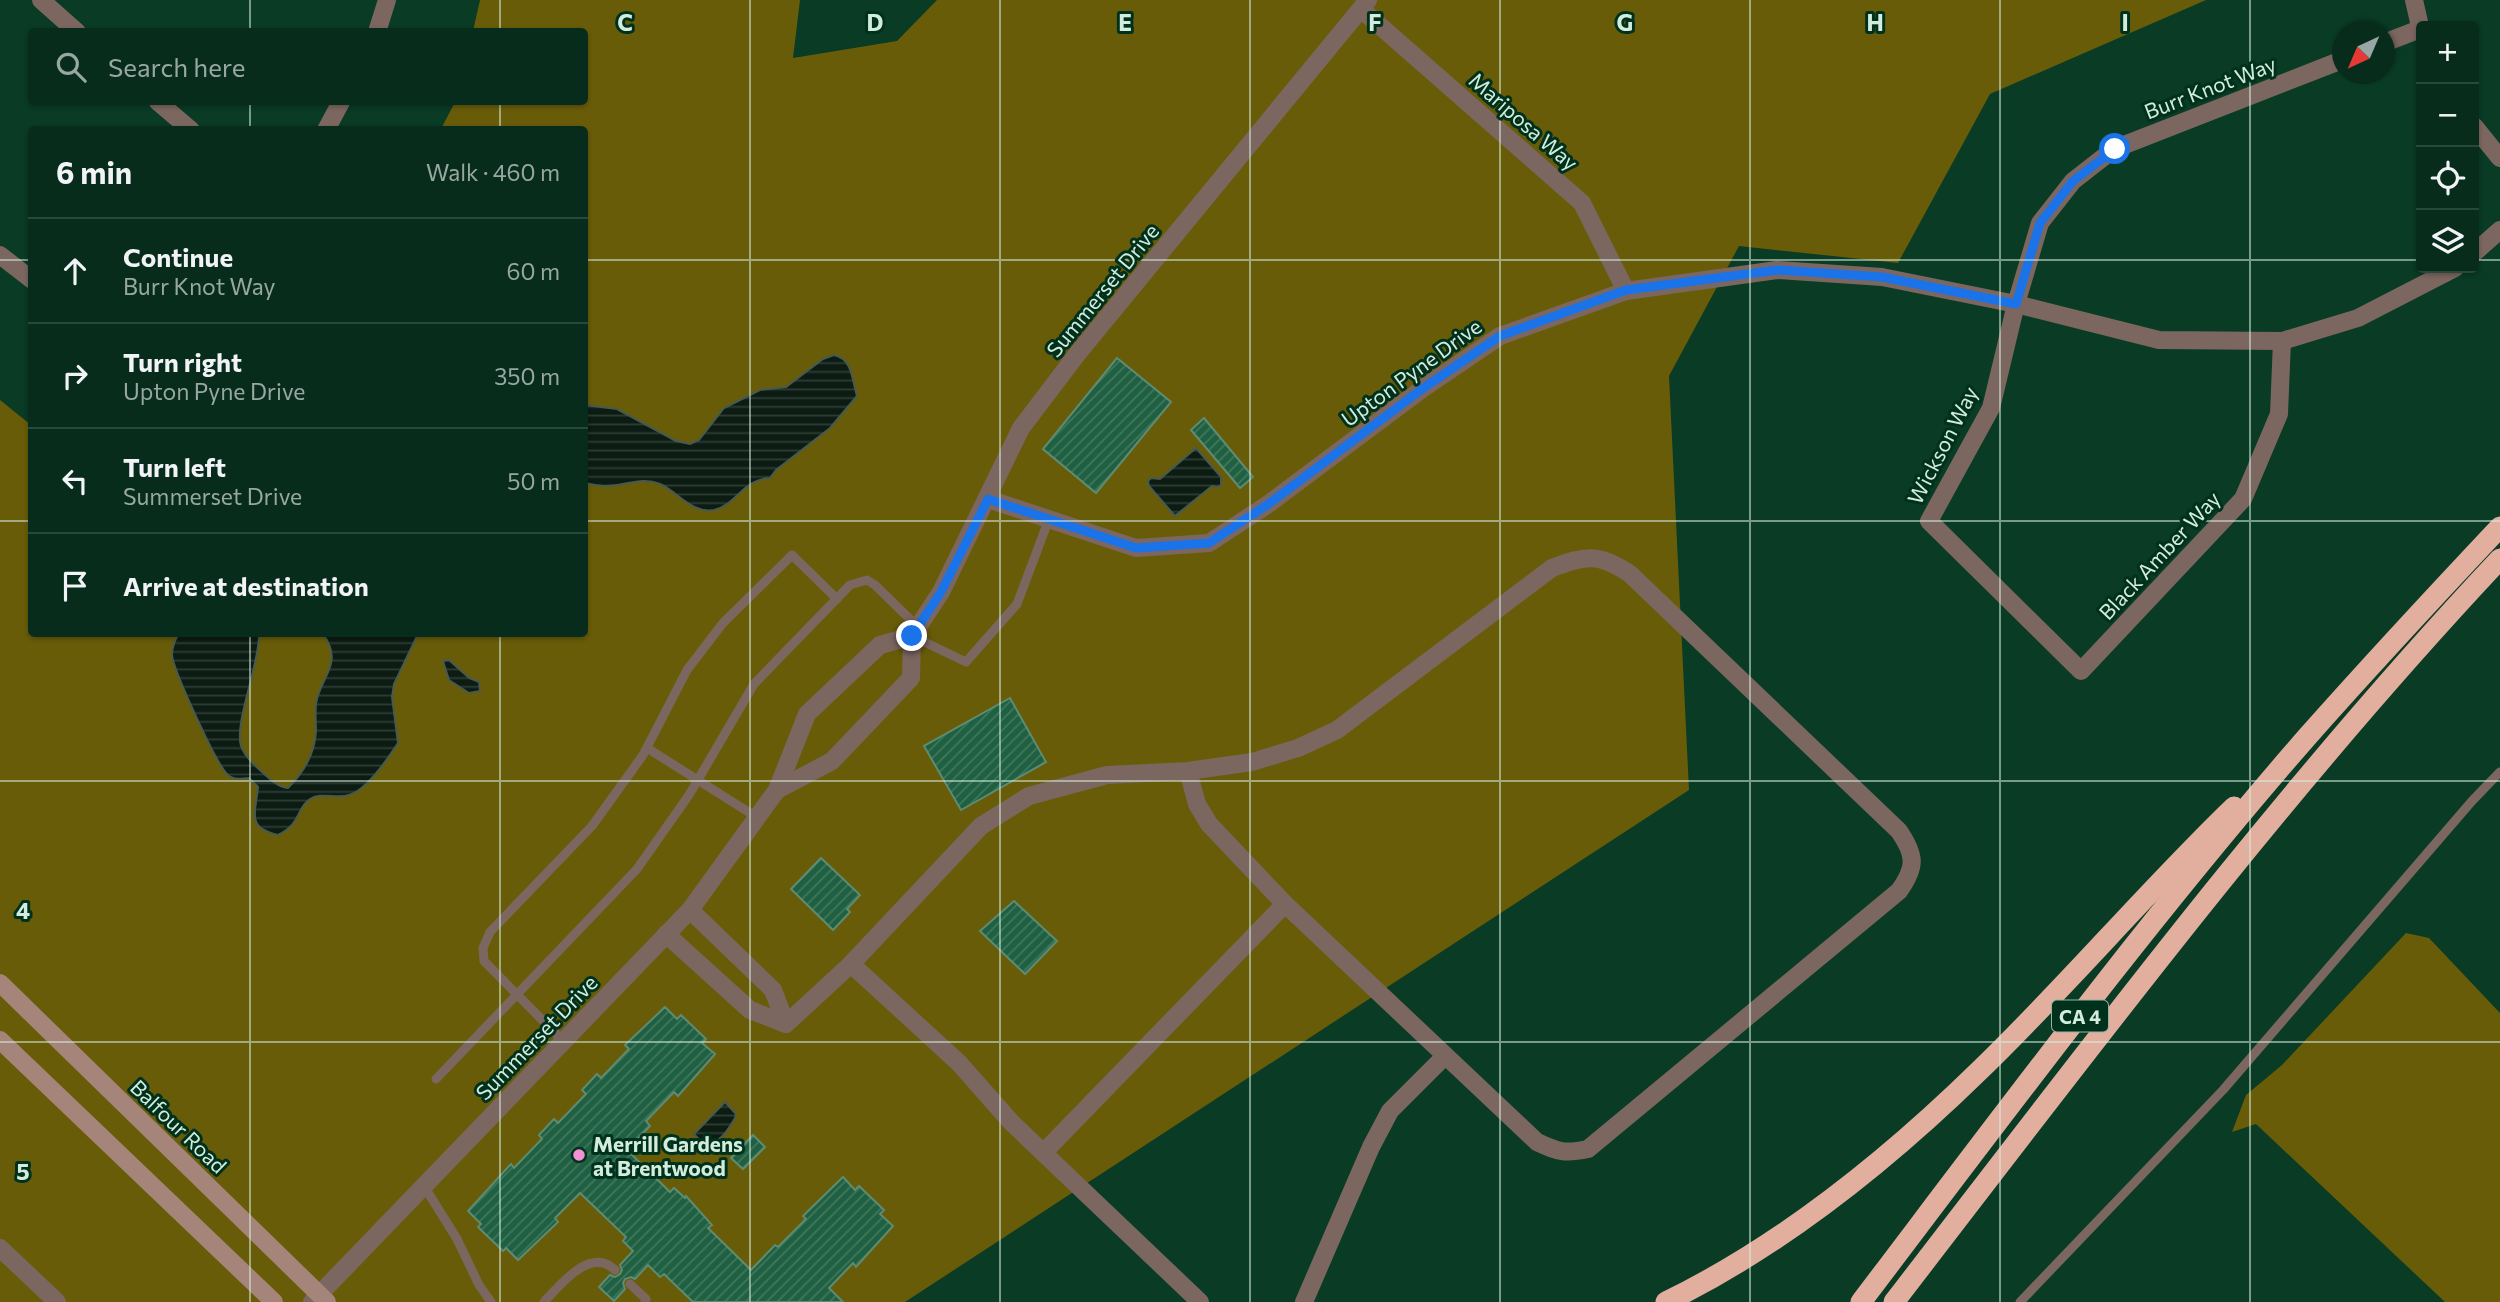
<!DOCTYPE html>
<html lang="en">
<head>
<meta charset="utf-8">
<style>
  body { margin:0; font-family:Commissioner,sans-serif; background:#153829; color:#f1f3f6 }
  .controls { position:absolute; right:21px; top:21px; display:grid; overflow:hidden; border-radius:7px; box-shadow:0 2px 5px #0004 }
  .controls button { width:63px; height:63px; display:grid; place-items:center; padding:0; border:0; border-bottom:2px solid #28483b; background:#072c1c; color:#f1f3f6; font:35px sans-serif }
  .compass { position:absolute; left:2332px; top:21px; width:63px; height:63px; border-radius:50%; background:#072c1c; box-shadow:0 2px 5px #0004; rotate:224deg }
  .stop { position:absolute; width:21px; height:21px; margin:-16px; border:5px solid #1a73e8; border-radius:50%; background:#fff }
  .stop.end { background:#1a73e8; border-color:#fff; box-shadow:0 2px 7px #0008 }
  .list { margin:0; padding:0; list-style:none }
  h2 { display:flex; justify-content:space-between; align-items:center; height:91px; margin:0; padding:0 28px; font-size:30px }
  h2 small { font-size:23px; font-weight:400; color:#98a7a3 }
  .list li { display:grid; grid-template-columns:46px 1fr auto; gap:21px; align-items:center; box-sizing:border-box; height:105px; padding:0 28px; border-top:2px solid #28483b }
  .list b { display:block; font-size:26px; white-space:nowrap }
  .list p { margin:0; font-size:23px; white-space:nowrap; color:#98a7a3 }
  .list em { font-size:23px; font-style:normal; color:#98a7a3 }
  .icon { flex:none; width:38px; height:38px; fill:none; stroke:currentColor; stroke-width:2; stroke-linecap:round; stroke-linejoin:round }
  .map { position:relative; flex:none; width:2500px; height:1302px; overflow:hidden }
  .search { position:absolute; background:#072c1c; box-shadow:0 2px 5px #0004; left:28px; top:28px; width:560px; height:77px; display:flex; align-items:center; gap:18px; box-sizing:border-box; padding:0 24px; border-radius:7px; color:#98a7a3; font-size:26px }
  .panel { position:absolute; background:#072c1c; box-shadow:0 2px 5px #0004; left:28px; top:126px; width:560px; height:511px; border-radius:7px }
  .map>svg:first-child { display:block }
  .grass { fill:#695c09 }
  .water { fill:url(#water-rules); stroke:#485a50; stroke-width:2 }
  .building { fill:url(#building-hatch); stroke:#5d8c72; stroke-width:2 }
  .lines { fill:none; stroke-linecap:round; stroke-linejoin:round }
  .lane { stroke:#7c6760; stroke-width:9 }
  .street { stroke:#7c6760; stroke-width:18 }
  .secondary { stroke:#a58479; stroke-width:18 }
  .highway { stroke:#e2af9e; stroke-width:21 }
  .route { stroke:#1a73e8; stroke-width:9 }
  .grid { fill:none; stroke:#d3ecdd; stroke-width:2; stroke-opacity:0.55 }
  .poi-dot { fill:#f391d5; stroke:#00311c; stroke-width:2.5 }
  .labels { text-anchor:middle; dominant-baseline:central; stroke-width:6; stroke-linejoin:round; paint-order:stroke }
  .shield { fill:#00311c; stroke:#94b4a3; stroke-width:2 }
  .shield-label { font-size:19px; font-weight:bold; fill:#d3ecdd }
  .street-label { font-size:21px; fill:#d3ecdd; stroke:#00311c }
  .poi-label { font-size:21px; font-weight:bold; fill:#d3ecdd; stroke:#00311c; text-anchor:start }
  .grid-label { font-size:23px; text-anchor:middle; font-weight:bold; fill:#d3ecdd; stroke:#00311c; stroke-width:6; stroke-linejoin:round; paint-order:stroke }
</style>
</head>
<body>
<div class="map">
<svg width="2500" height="1302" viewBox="0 0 2500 1302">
  <defs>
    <pattern id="water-rules" width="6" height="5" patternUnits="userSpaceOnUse" patternTransform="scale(1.75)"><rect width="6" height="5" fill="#0c1c13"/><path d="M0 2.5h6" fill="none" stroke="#2e3d35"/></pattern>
    <pattern id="building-hatch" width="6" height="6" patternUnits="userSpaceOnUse" patternTransform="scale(1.75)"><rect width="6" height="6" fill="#206042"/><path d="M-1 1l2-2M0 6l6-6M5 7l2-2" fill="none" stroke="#40775d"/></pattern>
  </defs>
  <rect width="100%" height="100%" fill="#093b25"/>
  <g class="grass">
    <path d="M 480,0 L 800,0 L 793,58 L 897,41 L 937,0 L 2206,0 L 1990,94 L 1898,263 L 1739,246 L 1669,376 L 1689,790 L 905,1302 L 0,1302 L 0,400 L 31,425 L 32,634 L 584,634 L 584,130 L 441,129 L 455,102 L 584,102 L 584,32 L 473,31 Z"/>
    <path d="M 2406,933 L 2429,938 L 2500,1013 L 2500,1302 L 2445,1302 L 2256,1124 L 2232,1132 L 2246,1095 L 2282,1065 Z"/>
  </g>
  <g class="water">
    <path d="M 834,355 C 853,359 852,381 857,396 L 830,428 L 776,470 L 770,478 C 743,479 736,505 714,510 C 692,514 678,492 660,484 C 641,476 626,486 606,486 C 599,486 591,484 585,483 L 585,405 L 617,409 L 676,441 L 690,444 L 699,440 L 724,408 L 760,390 L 786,387 L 823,359 Z"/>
    <path d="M 1196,448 L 1221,477 L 1221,485 L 1218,487 L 1212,486 L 1175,516 L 1149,486 L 1148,481 L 1151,478 L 1160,479 Z"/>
    <path d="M 179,634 L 259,634 C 260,663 234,723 241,746 C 244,755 254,765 261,771 C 269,778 277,787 288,788 C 303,773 315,753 316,731 C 316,723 315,713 316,704 C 319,678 345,664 323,634 L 418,634 L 394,684 L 392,697 L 398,743 C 388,758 367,790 349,795 C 337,799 321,792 310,799 C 296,808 302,823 278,835 C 245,827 256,812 258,787 L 249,778 C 242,779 234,780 228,775 C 217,766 173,669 172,655 C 172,648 175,639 179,634 Z"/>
    <path d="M 449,660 L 469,678 L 479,682 L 480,691 L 469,693 L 449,680 L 443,661 Z"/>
    <path d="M 725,1102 L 736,1114 L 735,1118 C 728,1130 719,1145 704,1145 L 694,1134 Z"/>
  </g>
  <g class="building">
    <path d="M 1117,358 L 1171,402 L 1096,493 L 1043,449 Z"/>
    <path d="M 1204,418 L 1253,477 L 1240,488 L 1191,430 Z"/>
    <path d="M 1010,698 L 1046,762 L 961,810 L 924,746 Z"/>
    <path d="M 821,858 L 860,895 L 847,909 L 850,912 L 833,930 L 791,889 Z"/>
    <path d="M 1014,901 L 1057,941 L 1025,974 L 980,931 Z"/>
    <path d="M 665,1007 L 677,1019 L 681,1015 L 706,1039 L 702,1043 L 715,1054 L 678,1096 L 674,1092 L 646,1121 L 650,1126 L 627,1150 L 670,1192 L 674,1188 L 685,1198 L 686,1196 L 712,1225 L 708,1228 L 751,1270 L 775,1245 L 778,1247 L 806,1219 L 803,1216 L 843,1177 L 855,1190 L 859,1186 L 884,1210 L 880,1214 L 893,1226 L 856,1267 L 853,1263 L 829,1288 L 843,1302 L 693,1302 L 664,1274 L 660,1277 L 648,1265 L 635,1279 L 631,1277 L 625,1279 L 623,1283 L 625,1289 L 614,1301 L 599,1287 L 610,1275 L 615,1277 L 620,1274 L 622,1270 L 620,1265 L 633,1251 L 623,1241 L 626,1237 L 580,1193 L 555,1218 L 558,1222 L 518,1260 L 506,1248 L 503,1251 L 478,1227 L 481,1224 L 468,1211 L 511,1164 L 514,1168 L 542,1139 L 539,1135 L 554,1119 L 558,1123 L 586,1094 L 582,1090 L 597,1074 L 601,1078 L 629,1049 L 625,1045 Z"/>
    <path d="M 753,1135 L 765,1147 L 743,1169 L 731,1158 Z"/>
  </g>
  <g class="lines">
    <g class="lane">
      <path d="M 912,636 L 966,662 L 1017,604 L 1049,519"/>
      <path d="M 647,748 L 758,818"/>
      <path d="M 563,1041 L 484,961 L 483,948 L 490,932 L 592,826 L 643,755 L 687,670 L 723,623 L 792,555 L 837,599"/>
      <path d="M 436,1079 L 637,869 L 689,795 L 754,684 L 850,585 L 867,580 L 875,585 L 918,627"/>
      <path d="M 424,1186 L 457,1239 L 479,1285 L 491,1302"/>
      <path d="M 630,1284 L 646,1299 L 645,1302"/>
      <path d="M 544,1302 C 561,1284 591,1246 615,1270"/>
      <path d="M 2020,1302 L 2223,1090 L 2472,801 L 2500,772"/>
    </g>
    <g class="street">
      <path d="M 41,0 L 77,32"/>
      <path d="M 2414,0 L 2421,31"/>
      <path d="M 1362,10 L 1582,203 L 1626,291"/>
      <path d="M 377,32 L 387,0"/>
      <path d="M 2384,43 L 2420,29"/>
      <path d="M 158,102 L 191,130"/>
      <path d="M 2474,126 L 2500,158"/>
      <path d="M 326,130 L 341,102"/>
      <path d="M 2474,253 L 2500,230"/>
      <path d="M 0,255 L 32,280"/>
      <path d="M 2282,341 L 2279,414 L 2243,499 L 2081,671 L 1929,521 L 1991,408 L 2016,304 L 2040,223 L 2073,181 L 2114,149 L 2342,60"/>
      <path d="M 988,499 L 1136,548 L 1209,543 L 1267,505 L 1422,389 L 1500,336 L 1626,291 L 1777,270 L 1882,277 L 2016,304 L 2159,340 L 2282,341 L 2358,318 L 2455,268"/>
      <path d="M 777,790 L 832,761 L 911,678 L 912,636 L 941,592 L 1021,428 L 1078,353 L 1368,0"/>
      <path d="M 666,934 L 750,1010 L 786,1024 L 773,990 L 690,910"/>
      <path d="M 851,964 L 959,1063 L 1011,1122 L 1200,1302"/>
      <path d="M 786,1024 L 851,964 L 981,826 L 1029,796 L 1107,775 L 1188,771 L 1252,762 L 1298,748 L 1337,730 L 1552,568 C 1586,555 1599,553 1630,574 L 1899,831 C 1916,856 1916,867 1899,891 L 1588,1149 C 1565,1154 1558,1152 1537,1142 L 1285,904 L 1209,824 L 1197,804 L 1188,771"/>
      <path d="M 1044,1152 L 1285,904"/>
      <path d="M 0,1248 L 57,1302"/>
      <path d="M 312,1302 L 690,910 L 777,790 L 807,714 L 880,645 L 912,636"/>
      <path d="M 1304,1302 L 1371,1147 L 1390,1111 L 1445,1056"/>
    </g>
    <g class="secondary">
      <path d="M 0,983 L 327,1302"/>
      <path d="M 0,1040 L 274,1302"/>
    </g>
    <g class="highway">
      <path d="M 1666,1302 C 1781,1246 1889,1159 1980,1070 C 2068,985 2146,892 2234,807"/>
      <path d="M 1861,1302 C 2006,1111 2149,918 2307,737 C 2370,666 2435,596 2500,527"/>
      <path d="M 1894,1302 C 2089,1049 2281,792 2500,559"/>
    </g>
  </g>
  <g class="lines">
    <path class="route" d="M 912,636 L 941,592 L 988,499 L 1136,548 L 1209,543 L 1267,505 L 1422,389 L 1500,336 L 1626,290 L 1777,270 L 1882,277 L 2016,304 L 2040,223 L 2073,181 L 2115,149"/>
  </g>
  <path class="grid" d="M 250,0 L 250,32M 500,0 L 500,32M 750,0 L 750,1302M 1000,0 L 1000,1302M 1250,0 L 1250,1302M 1500,0 L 1500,1302M 1750,0 L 1750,1302M 2000,0 L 2000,1302M 2250,0 L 2250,1302M 250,102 L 250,130M 500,102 L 500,130M 0,260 L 32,260M 584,260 L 2421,260M 2474,260 L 2500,260M 0,521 L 32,521M 584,521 L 2500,521M 250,634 L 250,1302M 500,634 L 500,1302M 0,781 L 2500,781M 0,1042 L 2500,1042"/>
  <circle class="poi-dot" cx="579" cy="1155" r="7"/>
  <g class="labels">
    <rect class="shield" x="2052" y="1000.5" width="56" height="31" rx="5"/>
    <g class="shield-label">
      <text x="2080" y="1016">CA 4</text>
    </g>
    <g class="street-label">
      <text transform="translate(2210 87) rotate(-21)">Burr Knot Way</text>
      <text transform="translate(1524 121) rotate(41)">Mariposa Way</text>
      <text transform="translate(1102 290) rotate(-51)">Summerset Drive</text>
      <text transform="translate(1411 372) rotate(-36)">Upton Pyne Drive</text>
      <text transform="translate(1942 445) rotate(-63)">Wickson Way</text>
      <text transform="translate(2159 555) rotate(-47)">Black Amber Way</text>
      <text transform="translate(536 1037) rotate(-46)">Summerset Drive</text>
      <text transform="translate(179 1126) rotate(44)">Balfour Road</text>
    </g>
    <g class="poi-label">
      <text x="593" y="1143">Merrill Gardens<tspan x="593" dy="24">at Brentwood</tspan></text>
    </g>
  </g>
  <g class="grid-label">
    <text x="625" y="31">C</text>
    <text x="875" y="31">D</text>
    <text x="1125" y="31">E</text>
    <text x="1375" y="31">F</text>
    <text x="1625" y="31">G</text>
    <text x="1875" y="31">H</text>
    <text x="2125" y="31">I</text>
    <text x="23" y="919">4</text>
    <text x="23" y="1180">5</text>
  </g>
</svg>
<div class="controls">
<button>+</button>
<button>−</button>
<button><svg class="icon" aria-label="locate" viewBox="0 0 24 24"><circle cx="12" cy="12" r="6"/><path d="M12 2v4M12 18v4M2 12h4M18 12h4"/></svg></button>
<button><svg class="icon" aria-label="layers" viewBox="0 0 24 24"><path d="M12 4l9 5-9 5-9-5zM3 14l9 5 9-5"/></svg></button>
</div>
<svg class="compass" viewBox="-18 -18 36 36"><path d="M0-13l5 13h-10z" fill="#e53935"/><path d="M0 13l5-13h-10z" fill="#98a7a3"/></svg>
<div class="stop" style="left:2115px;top:149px"></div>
<div class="stop end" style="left:912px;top:636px"></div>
<div class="search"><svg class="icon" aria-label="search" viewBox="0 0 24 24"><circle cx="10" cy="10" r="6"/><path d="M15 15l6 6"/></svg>Search here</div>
<section class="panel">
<h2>6 min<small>Walk · 460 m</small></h2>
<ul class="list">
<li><svg class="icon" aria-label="ahead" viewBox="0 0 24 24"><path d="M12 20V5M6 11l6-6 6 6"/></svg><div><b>Continue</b><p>Burr Knot Way</p></div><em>60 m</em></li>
<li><svg class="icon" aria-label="right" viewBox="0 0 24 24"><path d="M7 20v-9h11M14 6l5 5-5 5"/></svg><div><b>Turn right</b><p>Upton Pyne Drive</p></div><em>350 m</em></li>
<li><svg class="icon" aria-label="left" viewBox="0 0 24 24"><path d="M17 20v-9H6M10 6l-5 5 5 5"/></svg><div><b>Turn left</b><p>Summerset Drive</p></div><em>50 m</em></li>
<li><svg class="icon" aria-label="arrive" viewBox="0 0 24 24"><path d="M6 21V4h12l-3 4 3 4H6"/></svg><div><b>Arrive at destination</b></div></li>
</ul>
</section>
</div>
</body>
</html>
